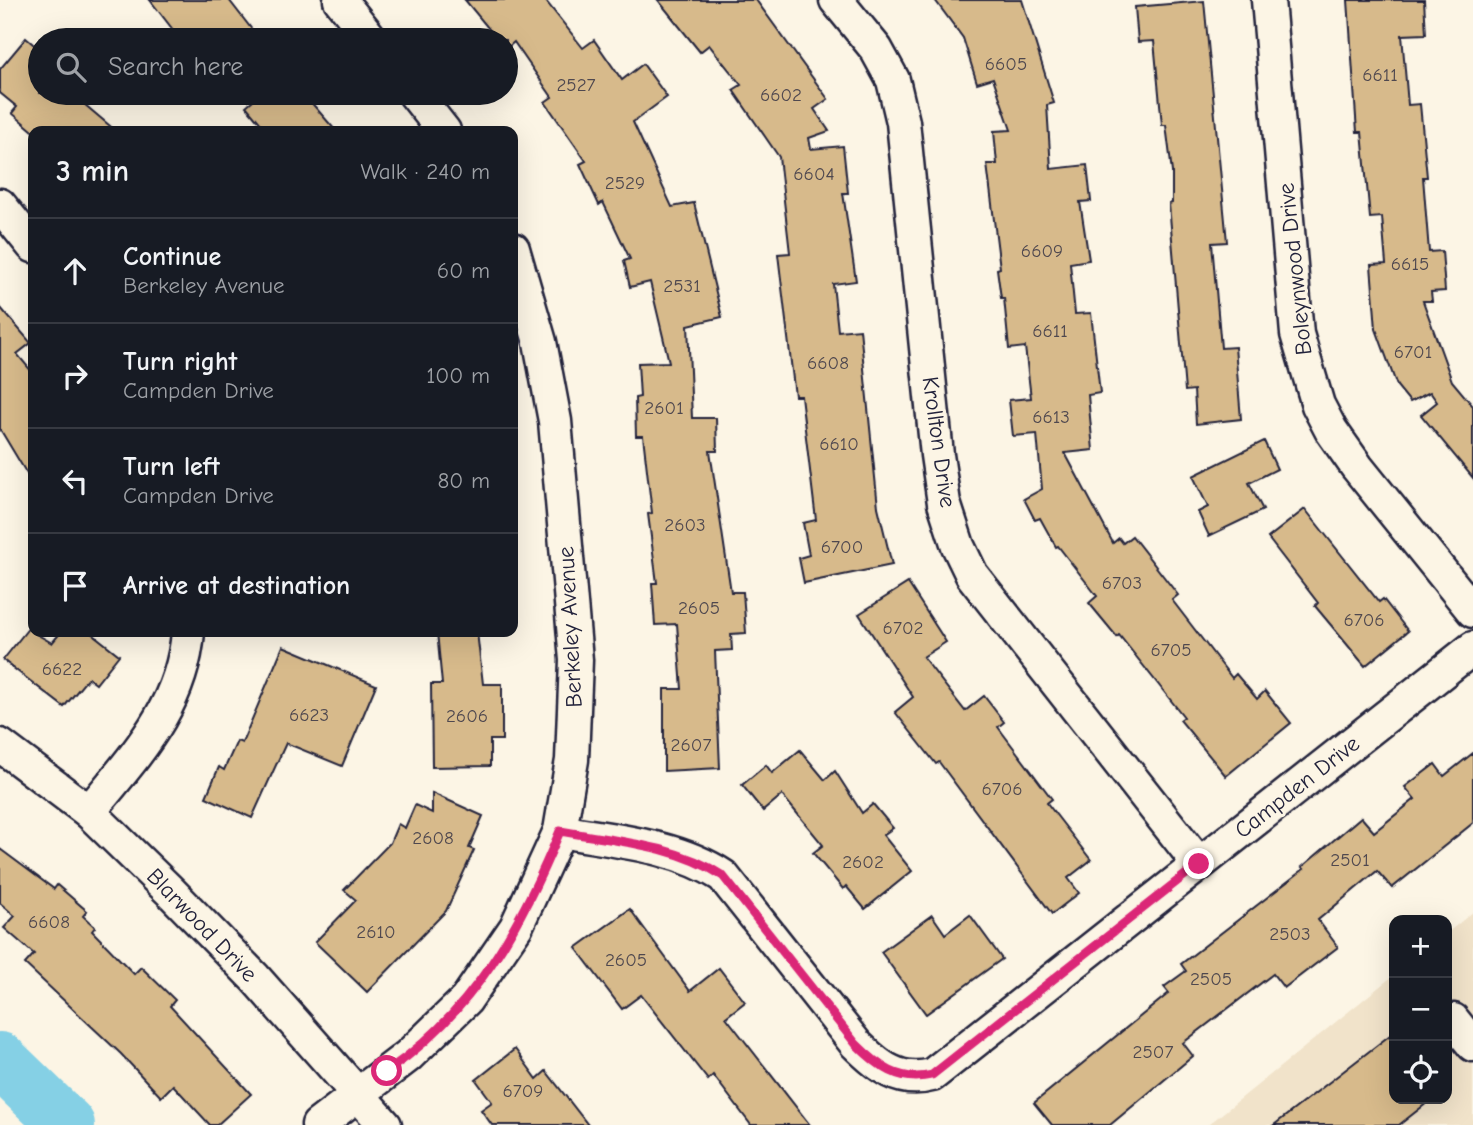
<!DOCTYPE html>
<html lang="en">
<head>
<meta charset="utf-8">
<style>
  body { margin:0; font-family:"Comic Neue",sans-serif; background:#242831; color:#f1f3f6 }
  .controls { position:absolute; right:21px; bottom:21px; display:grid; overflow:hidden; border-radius:14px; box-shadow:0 7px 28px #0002 }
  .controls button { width:63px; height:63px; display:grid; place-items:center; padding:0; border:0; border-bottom:2px solid #363941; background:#171b24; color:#f1f3f6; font:35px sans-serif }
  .stop { position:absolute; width:21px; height:21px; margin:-16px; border:5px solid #db2777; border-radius:50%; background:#fff }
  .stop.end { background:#db2777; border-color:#fff; box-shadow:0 2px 7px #0008 }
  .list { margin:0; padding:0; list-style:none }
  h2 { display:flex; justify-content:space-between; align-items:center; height:91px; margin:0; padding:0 28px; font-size:30px }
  h2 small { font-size:23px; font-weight:400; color:#9ea1a6 }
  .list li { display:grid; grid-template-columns:46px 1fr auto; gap:21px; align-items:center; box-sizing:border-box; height:105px; padding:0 28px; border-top:2px solid #363941 }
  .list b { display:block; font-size:26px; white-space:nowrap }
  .list p { margin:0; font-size:23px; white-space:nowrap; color:#9ea1a6 }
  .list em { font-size:23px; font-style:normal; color:#9ea1a6 }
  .icon { flex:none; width:38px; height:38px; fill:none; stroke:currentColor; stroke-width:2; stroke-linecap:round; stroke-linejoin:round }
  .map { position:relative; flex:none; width:1473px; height:1125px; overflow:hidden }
  .search { position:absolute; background:#171b24; box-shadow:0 7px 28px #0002; left:28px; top:28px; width:490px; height:77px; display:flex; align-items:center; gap:18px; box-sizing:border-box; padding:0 24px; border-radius:38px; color:#9ea1a6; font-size:26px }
  .panel { position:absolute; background:#171b24; box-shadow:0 7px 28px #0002; left:28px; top:126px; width:490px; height:511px; border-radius:14px }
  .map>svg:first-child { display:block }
  .built { fill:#f1e3ca }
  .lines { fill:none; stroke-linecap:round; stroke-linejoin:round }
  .river { stroke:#85d0e5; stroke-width:56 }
  .building { fill:#d7ba8b; stroke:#22223b; stroke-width:2 }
  .minor-casing { stroke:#22223b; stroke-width:37 }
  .minor { stroke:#fcf5e5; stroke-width:32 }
  .route { stroke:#db2777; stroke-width:9 }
  .labels { text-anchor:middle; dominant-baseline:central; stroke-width:6; stroke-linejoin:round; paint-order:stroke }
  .number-label { font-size:19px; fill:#4f484f }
  .street-label { font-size:23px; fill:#22223b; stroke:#fcf5e5 }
</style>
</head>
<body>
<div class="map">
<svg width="1473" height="1125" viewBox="0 0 1473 1125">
  <rect width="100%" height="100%" fill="#fcf5e5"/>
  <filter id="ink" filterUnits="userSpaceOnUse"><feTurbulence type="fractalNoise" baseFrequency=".0143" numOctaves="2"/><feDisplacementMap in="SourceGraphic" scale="14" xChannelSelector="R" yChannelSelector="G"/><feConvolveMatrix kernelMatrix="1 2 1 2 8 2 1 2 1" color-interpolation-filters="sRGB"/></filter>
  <g filter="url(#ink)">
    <path class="built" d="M 1473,912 L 1473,1125 L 1208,1125 L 1394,975 L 1394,1099 L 1447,1099 L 1447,933 Z"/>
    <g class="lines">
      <path class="river" d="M 0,1060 L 67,1125"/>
    </g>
    <g class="building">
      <path d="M 150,0 L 229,0 L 260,40 L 181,40 Z"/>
      <path d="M 465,0 L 545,0 L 583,48 L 594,40 L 622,80 L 643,64 L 667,97 L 633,122 L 672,207 L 694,203 L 722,317 L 688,325 L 692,418 L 716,418 L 717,451 L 710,451 L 731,592 L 743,592 L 746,633 L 731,634 L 732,650 L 715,651 L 720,768 L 664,771 L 664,689 L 682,689 L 677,624 L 655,625 L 652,583 L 657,583 L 648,514 L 652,513 L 643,436 L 636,436 L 635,398 L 640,397 L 638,363 L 669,362 L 650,282 L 630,287 L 624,261 L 630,259 L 603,202 L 599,205 L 580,164 L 586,161 L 545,102 L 552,97 L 514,42 L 506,49 L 506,40 L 498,40 Z"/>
      <path d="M 658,0 L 756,0 L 828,99 L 814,109 L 829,131 L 809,138 L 811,149 L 843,146 L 848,193 L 843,193 L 856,281 L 833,284 L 838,331 L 860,329 L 878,507 L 892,565 L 804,583 L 799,558 L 809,555 L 803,523 L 816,520 L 801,396 L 795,396 L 778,254 L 790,253 L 779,157 L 733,90 L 741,85 L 709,45 L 700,52 Z"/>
      <path d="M 935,0 L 1022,0 L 1054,103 L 1047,105 L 1051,169 L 1087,165 L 1091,201 L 1080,202 L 1089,260 L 1070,263 L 1075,314 L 1091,313 L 1100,393 L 1088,395 L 1093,450 L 1065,453 L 1113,543 L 1119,538 L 1123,543 L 1132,536 L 1178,595 L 1172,600 L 1232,678 L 1236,674 L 1257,699 L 1265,691 L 1291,723 L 1226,776 L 1180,720 L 1184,717 L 1119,635 L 1117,637 L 1089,603 L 1097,596 L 1058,546 L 1056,547 L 1040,518 L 1035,520 L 1024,499 L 1042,489 L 1037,434 L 1013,436 L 1009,400 L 1031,398 L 1025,347 L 1009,349 L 1004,298 L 1001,298 L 997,269 L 1000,268 L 987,164 L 997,164 L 994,131 L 1011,130 L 993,78 L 977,83 L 963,38 Z"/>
      <path d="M 1348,0 L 1424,0 L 1426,34 L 1402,35 L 1408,105 L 1420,104 L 1427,177 L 1423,177 L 1429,252 L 1442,251 L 1445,291 L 1431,292 L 1432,301 L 1423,301 L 1452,381 L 1473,406 L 1473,478 L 1421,415 L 1437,402 L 1430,392 L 1410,402 L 1397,386 L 1376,329 L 1371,265 L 1386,264 L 1382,217 L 1370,218 L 1362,132 L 1357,132 Z"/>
      <path d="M 1204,1 L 1227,242 L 1212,243 L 1221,348 L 1235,347 L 1241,419 L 1196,424 L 1194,390 L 1185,391 L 1169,204 L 1172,203 L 1172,172 L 1166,125 L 1162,125 L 1154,41 L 1138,42 L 1135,7 Z"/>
      <path d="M 26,38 L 40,50 L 40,93 L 71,93 L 116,131 L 33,131 L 12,113 L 17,107 L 0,93 L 0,69 Z"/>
      <path d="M 261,93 L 303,93 L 336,131 L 267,131 L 246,106 Z"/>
      <path d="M 0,307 L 31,343 L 17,354 L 33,373 L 33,484 L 0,429 Z"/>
      <path d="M 1264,441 L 1277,469 L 1249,483 L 1263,510 L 1209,536 L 1198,512 L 1208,507 L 1193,476 Z"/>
      <path d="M 1305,509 L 1379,602 L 1383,599 L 1408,631 L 1365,666 L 1315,606 L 1318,603 L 1268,538 Z"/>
      <path d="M 908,583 L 946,642 L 923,657 L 965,711 L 984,696 L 1004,722 L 998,727 L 1052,799 L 1047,803 L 1091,860 L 1068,878 L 1079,893 L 1052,914 L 939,762 L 936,764 L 895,712 L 913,697 L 859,614 Z"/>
      <path d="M 30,626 L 33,632 L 52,643 L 61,632 L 90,632 L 119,655 L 96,684 L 88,678 L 64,707 L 3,660 Z"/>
      <path d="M 437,632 L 477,632 L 483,684 L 502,684 L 502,740 L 490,740 L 490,766 L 432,767 L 431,684 L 442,684 Z"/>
      <path d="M 283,646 L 376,685 L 342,766 L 286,743 L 252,818 L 206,797 L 219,767 L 224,770 L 237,741 L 242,743 Z"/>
      <path d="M 800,750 L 825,780 L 835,771 L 862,813 L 873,804 L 893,828 L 883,835 L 912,871 L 865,909 L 846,886 L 843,889 L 813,853 L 823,845 L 782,795 L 763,811 L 742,785 L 766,765 L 772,773 Z"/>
      <path d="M 1473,753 L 1473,823 L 1392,888 L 1377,871 L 1318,920 L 1338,947 L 1284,988 L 1273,974 L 1183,1043 L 1193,1056 L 1110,1125 L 1052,1125 L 1034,1103 L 1169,993 L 1164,987 L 1186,971 L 1181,964 L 1304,869 L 1302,867 L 1361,817 L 1374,832 L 1415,799 L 1405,787 L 1435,764 L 1444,776 Z"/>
      <path d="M 432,793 L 483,816 L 469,848 L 474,850 L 446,911 L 367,992 L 315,942 L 356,900 L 344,890 L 390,843 L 398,824 L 405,828 L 415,805 L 432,813 Z"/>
      <path d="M 0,849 L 54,889 L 57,885 L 87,911 L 83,916 L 95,927 L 92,931 L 134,974 L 141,967 L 175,1000 L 170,1006 L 251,1094 L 217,1125 L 210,1125 L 173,1085 L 161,1097 L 121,1054 L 25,964 L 34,954 L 4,928 L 15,916 L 0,903 Z"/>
      <path d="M 630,909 L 690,991 L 719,968 L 745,1002 L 726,1017 L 810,1125 L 751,1125 L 713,1075 L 708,1080 L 641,995 L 622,1009 L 576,948 Z"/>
      <path d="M 932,915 L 945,934 L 970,915 L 1002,959 L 926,1014 L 881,952 Z"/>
      <path d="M 1394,1032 L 1394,1099 L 1432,1099 L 1399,1125 L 1274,1125 Z"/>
      <path d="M 515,1049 L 537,1079 L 546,1071 L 588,1125 L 492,1125 L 481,1110 L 492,1102 L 476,1080 Z"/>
    </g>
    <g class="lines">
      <defs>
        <g id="minor">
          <path d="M 340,0 L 372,40"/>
          <path d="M 836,0 L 876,49 L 893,80 L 903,122 L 937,455 L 944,503 L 958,546 L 972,575 L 1199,864"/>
          <path d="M 1268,0 L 1297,334 L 1318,405 L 1331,430 L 1357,467 L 1473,611"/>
          <path d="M 414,93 L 444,131"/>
          <path d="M 0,205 L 33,246"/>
          <path d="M 0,745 L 89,812 L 170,891 L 255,978 L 385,1125"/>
          <path d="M 89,812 C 134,756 182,708 188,632"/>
          <path d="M 560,831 C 615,841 676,845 723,876 L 856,1044 C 878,1066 899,1084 932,1075 L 1473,648"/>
          <path d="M 1453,1020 L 1473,1045"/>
          <path d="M 318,1125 L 408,1056 L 466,1000 L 516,927 L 560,831 L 572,760 L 576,660 L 555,421 L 540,342 L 513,249"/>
        </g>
      </defs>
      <use href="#minor" class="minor-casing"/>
      <use href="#minor" class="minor"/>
    </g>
  </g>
  <g class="lines" filter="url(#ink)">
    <path class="route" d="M 387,1071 C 473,1013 521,925 560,831 C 615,841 676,845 723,876 L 856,1044 C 878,1066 899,1083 932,1075 L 1199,864"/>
  </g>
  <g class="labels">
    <g class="number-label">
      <text x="1006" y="64">6605</text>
      <text x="1380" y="75">6611</text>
      <text x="576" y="85">2527</text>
      <text x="781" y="95">6602</text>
      <text x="814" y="174">6604</text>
      <text x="625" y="183">2529</text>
      <text x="1042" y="251">6609</text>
      <text x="1410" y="264">6615</text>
      <text x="682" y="286">2531</text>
      <text x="1050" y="331">6611</text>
      <text x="1413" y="352">6701</text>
      <text x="828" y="363">6608</text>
      <text x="664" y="408">2601</text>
      <text x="1051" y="417">6613</text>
      <text x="839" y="444">6610</text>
      <text x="685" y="525">2603</text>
      <text x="842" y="547">6700</text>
      <text x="1122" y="583">6703</text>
      <text x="699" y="608">2605</text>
      <text x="1364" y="620">6706</text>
      <text x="903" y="628">6702</text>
      <text x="1171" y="650">6705</text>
      <text x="62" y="669">6622</text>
      <text x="309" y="715">6623</text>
      <text x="467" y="716">2606</text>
      <text x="691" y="745">2607</text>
      <text x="1002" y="789">6706</text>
      <text x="433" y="838">2608</text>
      <text x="1350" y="860">2501</text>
      <text x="863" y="862">2602</text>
      <text x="49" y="922">6608</text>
      <text x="376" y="932">2610</text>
      <text x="1290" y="934">2503</text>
      <text x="626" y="960">2605</text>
      <text x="1211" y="979">2505</text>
      <text x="1153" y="1052">2507</text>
      <text x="523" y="1091">6709</text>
    </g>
    <g class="street-label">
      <text transform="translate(1295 269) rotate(-96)">Boleynwood Drive</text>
      <text transform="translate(939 442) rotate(82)">Krollton Drive</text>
      <text transform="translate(570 627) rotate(-93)">Berkeley Avenue</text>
      <text transform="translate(1297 787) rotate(-38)">Campden Drive</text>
      <text transform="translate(202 925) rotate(46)">Blarwood Drive</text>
    </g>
  </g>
</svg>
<div class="controls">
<button>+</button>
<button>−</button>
<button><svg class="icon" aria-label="locate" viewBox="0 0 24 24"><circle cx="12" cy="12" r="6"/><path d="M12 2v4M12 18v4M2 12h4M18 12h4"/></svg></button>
</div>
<div class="stop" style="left:387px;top:1071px"></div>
<div class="stop end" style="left:1199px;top:864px"></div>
<div class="search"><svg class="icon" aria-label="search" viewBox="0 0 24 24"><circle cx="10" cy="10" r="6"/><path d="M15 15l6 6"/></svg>Search here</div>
<section class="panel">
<h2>3 min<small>Walk · 240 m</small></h2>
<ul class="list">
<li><svg class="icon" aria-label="ahead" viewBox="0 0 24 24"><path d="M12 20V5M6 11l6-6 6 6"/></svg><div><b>Continue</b><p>Berkeley Avenue</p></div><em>60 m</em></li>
<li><svg class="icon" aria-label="right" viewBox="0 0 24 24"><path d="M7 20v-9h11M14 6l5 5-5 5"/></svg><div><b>Turn right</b><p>Campden Drive</p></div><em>100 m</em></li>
<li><svg class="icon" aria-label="left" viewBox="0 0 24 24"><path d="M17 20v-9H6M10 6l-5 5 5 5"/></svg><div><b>Turn left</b><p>Campden Drive</p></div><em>80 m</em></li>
<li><svg class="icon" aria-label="arrive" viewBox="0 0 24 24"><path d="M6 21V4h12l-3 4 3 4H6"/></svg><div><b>Arrive at destination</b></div></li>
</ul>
</section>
</div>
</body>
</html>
